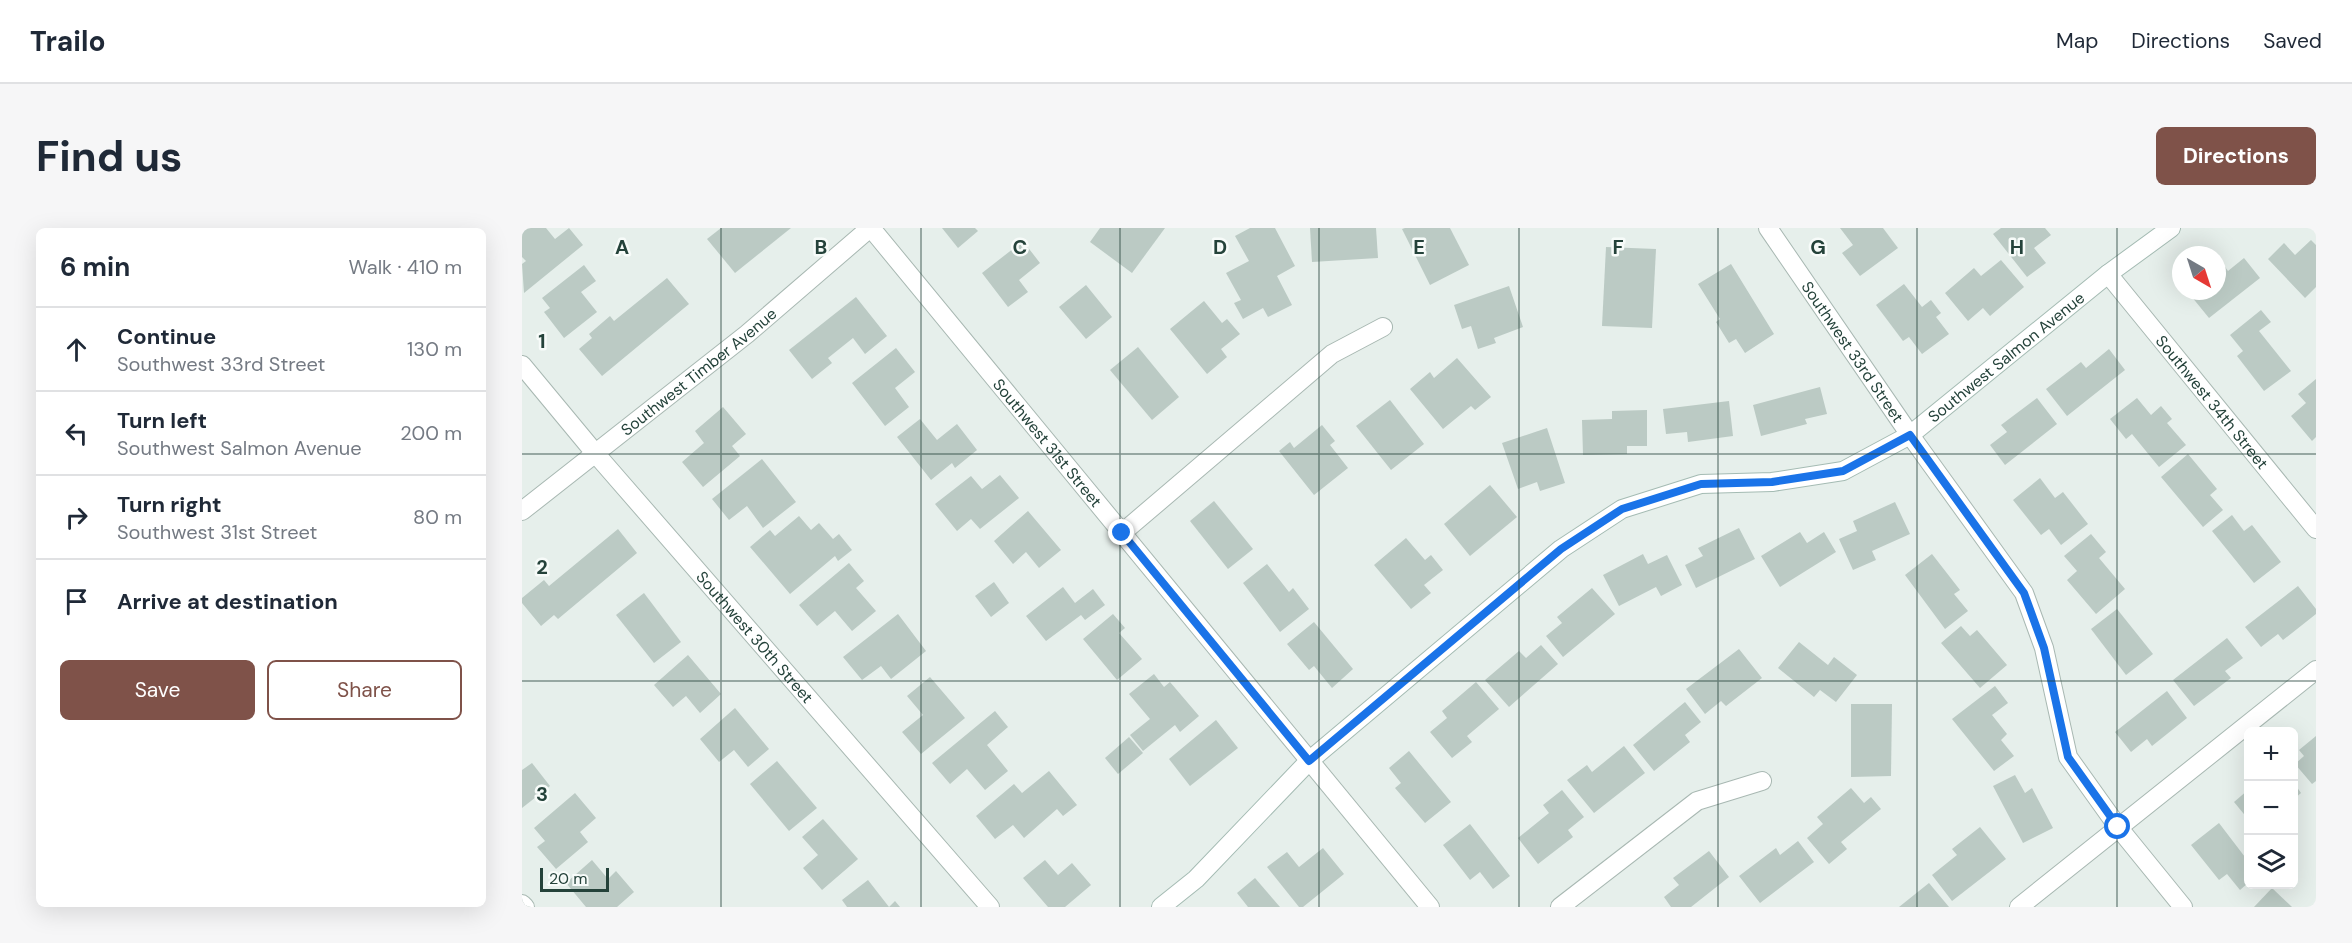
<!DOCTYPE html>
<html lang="en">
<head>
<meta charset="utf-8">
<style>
  body { margin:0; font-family:"DM Sans",sans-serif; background:#f6f6f7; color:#1f2937 }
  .controls { position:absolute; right:18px; bottom:18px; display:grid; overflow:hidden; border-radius:9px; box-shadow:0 6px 24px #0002 }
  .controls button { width:54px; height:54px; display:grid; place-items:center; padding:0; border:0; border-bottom:2px solid #e0e1e3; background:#fff; color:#1f2937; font:30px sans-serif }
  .compass { position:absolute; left:1650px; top:18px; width:54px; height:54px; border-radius:50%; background:#fff; box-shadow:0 6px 24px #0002; rotate:141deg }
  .scale { position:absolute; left:18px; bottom:15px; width:69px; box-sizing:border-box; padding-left:6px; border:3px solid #24423a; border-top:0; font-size:16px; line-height:21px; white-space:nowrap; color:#24423a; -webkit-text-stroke:4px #f7fbf9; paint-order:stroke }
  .stop { position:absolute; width:18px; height:18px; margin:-14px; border:4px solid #1a73e8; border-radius:50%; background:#fff }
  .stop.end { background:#1a73e8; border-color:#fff; box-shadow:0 2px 6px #0008 }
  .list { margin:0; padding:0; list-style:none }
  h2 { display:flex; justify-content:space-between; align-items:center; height:78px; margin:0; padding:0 24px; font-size:26px }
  h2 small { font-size:20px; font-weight:400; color:#747a83 }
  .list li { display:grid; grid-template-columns:39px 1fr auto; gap:18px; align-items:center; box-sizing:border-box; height:84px; padding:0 24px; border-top:2px solid #e0e1e3 }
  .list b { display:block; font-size:22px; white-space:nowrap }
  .list p { margin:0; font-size:20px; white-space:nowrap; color:#747a83 }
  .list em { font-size:20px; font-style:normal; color:#747a83 }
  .actions { display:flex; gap:12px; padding:18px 24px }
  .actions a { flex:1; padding:14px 0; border:2px solid #7f5249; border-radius:9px; text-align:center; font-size:21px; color:#7f5249 }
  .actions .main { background:#7f5249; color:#fff }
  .icon { flex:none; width:33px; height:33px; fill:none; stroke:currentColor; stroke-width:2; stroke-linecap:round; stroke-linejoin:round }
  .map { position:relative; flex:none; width:1794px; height:679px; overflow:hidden; border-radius:9px }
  header { display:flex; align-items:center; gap:36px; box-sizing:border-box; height:84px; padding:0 30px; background:#fff; border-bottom:2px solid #e0e1e3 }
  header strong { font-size:28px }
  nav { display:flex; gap:33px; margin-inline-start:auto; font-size:21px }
  .intro { display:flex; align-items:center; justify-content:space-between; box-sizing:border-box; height:144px; padding:0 36px }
  h1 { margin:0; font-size:42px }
  .button { padding:15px 27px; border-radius:9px; background:#7f5249; color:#fff; font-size:21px; font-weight:700 }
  main { display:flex; gap:36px; padding:0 36px }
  aside { flex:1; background:#fff; border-radius:9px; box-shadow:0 6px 24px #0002 }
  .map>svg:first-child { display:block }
  .building { fill:#bbcac4 }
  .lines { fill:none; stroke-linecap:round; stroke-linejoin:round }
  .street-casing { stroke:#a8b8b2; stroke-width:20 }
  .secondary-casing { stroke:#a4bbb3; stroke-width:20 }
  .street { stroke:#fff; stroke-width:18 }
  .secondary { stroke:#fff; stroke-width:18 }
  .route { stroke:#1a73e8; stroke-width:8 }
  .grid { fill:none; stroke:#24423a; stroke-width:1.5; stroke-opacity:0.55 }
  .labels { text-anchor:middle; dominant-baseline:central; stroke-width:5; stroke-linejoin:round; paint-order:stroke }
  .street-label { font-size:16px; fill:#24423a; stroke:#f7fbf9 }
  .grid-label { font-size:20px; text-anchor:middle; font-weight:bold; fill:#24423a; stroke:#f7fbf9; stroke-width:5; stroke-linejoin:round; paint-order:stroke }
</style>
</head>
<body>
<header>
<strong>Trailo</strong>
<nav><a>Map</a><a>Directions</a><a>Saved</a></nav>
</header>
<div class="intro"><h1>Find us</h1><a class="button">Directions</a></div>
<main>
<aside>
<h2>6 min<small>Walk · 410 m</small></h2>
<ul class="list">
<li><svg class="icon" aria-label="ahead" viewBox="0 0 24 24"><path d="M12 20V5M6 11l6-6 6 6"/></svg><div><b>Continue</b><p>Southwest 33rd Street</p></div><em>130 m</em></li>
<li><svg class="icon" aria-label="left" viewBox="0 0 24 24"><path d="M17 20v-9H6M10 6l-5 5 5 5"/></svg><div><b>Turn left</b><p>Southwest Salmon Avenue</p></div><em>200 m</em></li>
<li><svg class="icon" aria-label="right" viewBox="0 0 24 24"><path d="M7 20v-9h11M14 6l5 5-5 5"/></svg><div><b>Turn right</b><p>Southwest 31st Street</p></div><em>80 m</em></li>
<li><svg class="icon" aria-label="arrive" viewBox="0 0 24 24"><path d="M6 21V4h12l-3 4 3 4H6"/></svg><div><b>Arrive at destination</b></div></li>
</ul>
<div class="actions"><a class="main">Save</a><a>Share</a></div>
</aside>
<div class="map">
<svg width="1794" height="679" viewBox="0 0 1794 679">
  <rect width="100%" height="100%" fill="#e6efeb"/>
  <g class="building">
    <path d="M 0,0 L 24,0 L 33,11 L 47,0 L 61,17 L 2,65 L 0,36 L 4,33 L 0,29 Z"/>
    <path d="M 199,0 L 269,0 L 213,45 L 185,11 Z"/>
    <path d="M 420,0 L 453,0 L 456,3 L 436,20 Z"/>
    <path d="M 578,0 L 643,0 L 610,45 L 568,14 Z"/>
    <path d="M 728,0 L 753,0 L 773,38 L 755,48 L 770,77 L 746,89 L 741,80 L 721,91 L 712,75 L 719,72 L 704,45 L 727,33 L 713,8 Z"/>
    <path d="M 788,0 L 854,0 L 856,30 L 790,34 Z"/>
    <path d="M 883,0 L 928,0 L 947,37 L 908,57 L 880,1 Z"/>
    <path d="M 1318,0 L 1361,0 L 1376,20 L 1338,48 L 1320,25 L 1331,17 Z"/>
    <path d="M 1479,0 L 1523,0 L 1529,7 L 1512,20 L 1524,35 L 1505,49 L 1471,6 Z"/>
    <path d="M 1789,12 L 1794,17 L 1794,59 L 1783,70 L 1746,31 L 1762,15 L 1773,27 Z"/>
    <path d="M 501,13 L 518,35 L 497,52 L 506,64 L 486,79 L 460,45 Z"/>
    <path d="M 1084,19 L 1134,21 L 1130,100 L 1080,98 Z"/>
    <path d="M 1722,30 L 1738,50 L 1687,90 L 1665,63 L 1695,63 L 1695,41 L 1701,36 L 1706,43 Z"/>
    <path d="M 1479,32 L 1502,59 L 1468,88 L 1461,80 L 1446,93 L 1423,65 L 1452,40 L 1459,48 Z"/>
    <path d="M 1209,36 L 1252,106 L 1223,125 L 1214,111 L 1207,115 L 1194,94 L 1198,91 L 1176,56 Z"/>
    <path d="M 62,37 L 74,53 L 59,64 L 75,84 L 42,110 L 22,84 L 28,80 L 20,70 Z"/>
    <path d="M 145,50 L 167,76 L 80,148 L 57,121 L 70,110 L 67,106 L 88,88 L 92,93 Z"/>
    <path d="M 1382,56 L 1400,79 L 1409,72 L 1419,85 L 1414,89 L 1427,106 L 1400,126 L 1387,109 L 1381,113 L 1354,77 Z"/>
    <path d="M 564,57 L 590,89 L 564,111 L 537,79 Z"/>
    <path d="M 987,58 L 1001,99 L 972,110 L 974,115 L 956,121 L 949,98 L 940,101 L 932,77 Z"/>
    <path d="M 334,69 L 365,108 L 343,126 L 331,110 L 306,130 L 310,135 L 290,151 L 267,122 Z"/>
    <path d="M 682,73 L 700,95 L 705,91 L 718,106 L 699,121 L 705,129 L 685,146 L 648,101 Z"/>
    <path d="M 1739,82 L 1749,94 L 1737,103 L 1769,143 L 1742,163 L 1715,128 L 1721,123 L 1708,107 Z"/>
    <path d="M 616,119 L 657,169 L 630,192 L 588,142 Z"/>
    <path d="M 374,120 L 393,144 L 373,160 L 387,179 L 363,198 L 330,155 Z"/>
    <path d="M 1587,121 L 1603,142 L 1545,188 L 1524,161 L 1559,134 L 1564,140 Z"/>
    <path d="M 935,130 L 969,169 L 953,182 L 949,178 L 921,201 L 888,161 L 908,144 L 912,150 Z"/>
    <path d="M 1794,151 L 1794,209 L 1790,213 L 1769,188 L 1784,175 L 1776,166 Z"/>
    <path d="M 1298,159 L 1305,186 L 1283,191 L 1285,196 L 1239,208 L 1231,177 Z"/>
    <path d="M 1515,170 L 1535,196 L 1483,237 L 1468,217 L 1485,204 L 1479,197 Z"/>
    <path d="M 1615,170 L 1629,187 L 1639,178 L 1650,191 L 1645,195 L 1664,217 L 1637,239 L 1610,206 L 1604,211 L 1588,191 Z"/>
    <path d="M 868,172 L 902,216 L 869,242 L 834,198 Z"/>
    <path d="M 1207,173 L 1211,208 L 1166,214 L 1165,204 L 1144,206 L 1141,181 Z"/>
    <path d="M 201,179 L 224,206 L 210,218 L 218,228 L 181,259 L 160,234 L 182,215 L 173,203 Z"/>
    <path d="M 1125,182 L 1125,218 L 1105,218 L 1105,226 L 1061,227 L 1060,192 L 1090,191 L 1090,183 Z"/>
    <path d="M 398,191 L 415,212 L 435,196 L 455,222 L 433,240 L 430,235 L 409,252 L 375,209 Z"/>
    <path d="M 800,197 L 813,213 L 808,217 L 826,240 L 792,267 L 757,223 L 768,214 L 772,220 Z"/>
    <path d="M 1025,200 L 1043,255 L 1018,263 L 1015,254 L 996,261 L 980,215 Z"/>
    <path d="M 1666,226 L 1695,261 L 1688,267 L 1701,282 L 1681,299 L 1639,249 Z"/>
    <path d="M 240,231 L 274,274 L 241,300 L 225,278 L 207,292 L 190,271 Z"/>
    <path d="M 478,247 L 497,270 L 458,301 L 449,291 L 435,303 L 413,276 L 449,248 L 460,261 Z"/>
    <path d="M 1518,250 L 1533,270 L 1541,264 L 1566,296 L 1539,317 L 1527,301 L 1519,307 L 1491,272 Z"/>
    <path d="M 968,257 L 995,289 L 948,328 L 922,296 Z"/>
    <path d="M 692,273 L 731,321 L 706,341 L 668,293 Z"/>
    <path d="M 1373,274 L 1388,306 L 1350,323 L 1354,332 L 1331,342 L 1317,311 L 1335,303 L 1331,293 Z"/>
    <path d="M 506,283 L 539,322 L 517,340 L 504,324 L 491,336 L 472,313 Z"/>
    <path d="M 1710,287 L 1722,303 L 1730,297 L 1759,334 L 1732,355 L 1690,303 Z"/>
    <path d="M 277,288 L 289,302 L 297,295 L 311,311 L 317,306 L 330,322 L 316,333 L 313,328 L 268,366 L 228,319 L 248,302 L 253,308 Z"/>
    <path d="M 1217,300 L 1233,331 L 1174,360 L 1163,337 L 1181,328 L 1176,320 Z"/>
    <path d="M 96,301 L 115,325 L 36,391 L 32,387 L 19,398 L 0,375 L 0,370 L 22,352 L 27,358 Z"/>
    <path d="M 1278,304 L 1285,315 L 1302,304 L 1314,324 L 1258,359 L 1239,328 Z"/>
    <path d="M 1569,306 L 1584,324 L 1577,330 L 1603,361 L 1574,386 L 1545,352 L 1555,343 L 1542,328 Z"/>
    <path d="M 884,310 L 903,332 L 909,327 L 921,342 L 902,357 L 909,365 L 889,381 L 852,337 Z"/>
    <path d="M 1121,326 L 1126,336 L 1145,327 L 1160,357 L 1139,368 L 1134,359 L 1097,378 L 1081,347 Z"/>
    <path d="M 1410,326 L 1438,362 L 1432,366 L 1446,383 L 1423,401 L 1383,347 Z"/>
    <path d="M 327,335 L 342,353 L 334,360 L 354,383 L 330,403 L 313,383 L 295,398 L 277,377 Z"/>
    <path d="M 745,336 L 767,364 L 771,360 L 787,381 L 758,404 L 721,355 Z"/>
    <path d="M 472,354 L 487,375 L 469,389 L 453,368 Z"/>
    <path d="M 1776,358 L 1794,381 L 1794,386 L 1761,412 L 1756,406 L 1739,419 L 1723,399 Z"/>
    <path d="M 541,359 L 553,375 L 571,361 L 583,377 L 563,392 L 559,387 L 524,413 L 504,388 Z"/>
    <path d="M 1070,360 L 1093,386 L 1041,429 L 1024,408 L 1040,395 L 1035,389 Z"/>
    <path d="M 122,365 L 159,414 L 132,435 L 94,387 Z"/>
    <path d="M 1595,381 L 1631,426 L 1604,447 L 1569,401 Z"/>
    <path d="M 376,386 L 404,423 L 369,451 L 359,438 L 340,452 L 321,429 Z"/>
    <path d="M 591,386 L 603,400 L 597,405 L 620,431 L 595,452 L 561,411 Z"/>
    <path d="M 792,394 L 831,441 L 810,460 L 792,438 L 787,442 L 765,416 Z"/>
    <path d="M 1439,398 L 1448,408 L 1455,402 L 1485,437 L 1458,460 L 1419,415 Z"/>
    <path d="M 1705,410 L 1721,430 L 1703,443 L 1709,450 L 1672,478 L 1651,452 Z"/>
    <path d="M 1277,414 L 1306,437 L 1312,429 L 1335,447 L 1314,474 L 1298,462 L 1292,469 L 1256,440 Z"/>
    <path d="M 1019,417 L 1036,436 L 987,479 L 963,452 L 997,423 L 1004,430 Z"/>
    <path d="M 1217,421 L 1240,450 L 1204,478 L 1199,473 L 1183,486 L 1164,461 Z"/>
    <path d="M 166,427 L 199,466 L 178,485 L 164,468 L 151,479 L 132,457 Z"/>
    <path d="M 632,446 L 642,459 L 648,454 L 677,488 L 658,504 L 653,497 L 621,523 L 608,507 L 628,491 L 607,466 Z"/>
    <path d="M 408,449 L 443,490 L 399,526 L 380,504 L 401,487 L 385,468 Z"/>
    <path d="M 954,454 L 977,481 L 945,508 L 950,514 L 930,530 L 908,504 L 925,490 L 920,483 Z"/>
    <path d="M 1473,458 L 1486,475 L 1470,487 L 1485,506 L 1479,512 L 1492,528 L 1472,543 L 1430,491 Z"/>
    <path d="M 1645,463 L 1665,490 L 1630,518 L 1625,511 L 1609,524 L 1593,504 Z"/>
    <path d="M 1163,474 L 1179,494 L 1163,507 L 1168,514 L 1132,543 L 1111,517 Z"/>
    <path d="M 1329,476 L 1370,476 L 1369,548 L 1329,549 Z"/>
    <path d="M 213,480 L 247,521 L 226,539 L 212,522 L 197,534 L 178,511 Z"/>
    <path d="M 473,483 L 486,499 L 465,517 L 486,543 L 463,562 L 445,541 L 428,556 L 410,535 Z"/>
    <path d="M 694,492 L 716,520 L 668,558 L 647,531 Z"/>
    <path d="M 1794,508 L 1794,553 L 1790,556 L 1773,536 L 1782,528 L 1777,522 Z"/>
    <path d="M 607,509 L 621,525 L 596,546 L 583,530 Z"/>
    <path d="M 1102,518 L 1123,545 L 1072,585 L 1045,552 L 1065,537 L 1070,544 Z"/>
    <path d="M 887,523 L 929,574 L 903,595 L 873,560 L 879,555 L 867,540 Z"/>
    <path d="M 255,533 L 295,580 L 267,603 L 228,556 Z"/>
    <path d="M 10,535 L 28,558 L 0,580 L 0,542 Z"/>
    <path d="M 527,543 L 555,577 L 541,588 L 535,581 L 502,610 L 491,597 L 473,611 L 454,588 L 492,556 L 500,565 Z"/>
    <path d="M 1493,547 L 1503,565 L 1510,560 L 1531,600 L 1501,615 L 1471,558 Z"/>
    <path d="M 1772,555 L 1779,565 L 1772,571 Z"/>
    <path d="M 1329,560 L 1342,575 L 1349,569 L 1359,581 L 1319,614 L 1325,621 L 1307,636 L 1285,610 L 1301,596 L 1295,589 Z"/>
    <path d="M 1040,562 L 1062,589 L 1046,602 L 1051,609 L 1016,636 L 996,610 L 1027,585 L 1021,577 Z"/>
    <path d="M 1726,562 L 1726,591 L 1712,574 Z"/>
    <path d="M 53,565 L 74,590 L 58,604 L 66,614 L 34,641 L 15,619 L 23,613 L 12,600 Z"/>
    <path d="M 301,591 L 336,631 L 300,662 L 281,640 L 296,627 L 280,609 Z"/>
    <path d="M 1697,595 L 1726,633 L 1726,655 L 1718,662 L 1705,646 L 1697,652 L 1669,617 Z"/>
    <path d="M 948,596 L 988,648 L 971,661 L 958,644 L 948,652 L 921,617 Z"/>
    <path d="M 1458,599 L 1484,631 L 1430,673 L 1410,647 L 1435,627 L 1430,621 Z"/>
    <path d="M 1276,613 L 1292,634 L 1238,675 L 1217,648 L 1254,620 L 1258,627 Z"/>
    <path d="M 801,620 L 822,646 L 781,679 L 777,679 L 745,639 L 765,624 L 777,639 Z"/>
    <path d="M 1187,623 L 1207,649 L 1169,679 L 1149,679 L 1142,669 L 1157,657 L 1151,650 Z"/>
    <path d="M 70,632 L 86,651 L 94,643 L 112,664 L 95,679 L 64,679 L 44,655 Z"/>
    <path d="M 523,632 L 536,647 L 550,635 L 569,657 L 543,679 L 526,679 L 501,650 Z"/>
    <path d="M 733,650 L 758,679 L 726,679 L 715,665 Z"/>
    <path d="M 346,652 L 367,679 L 373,673 L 378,679 L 325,679 L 320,672 Z"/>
    <path d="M 1407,655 L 1427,679 L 1377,679 Z"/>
    <path d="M 1750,660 L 1770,679 L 1732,679 Z"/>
  </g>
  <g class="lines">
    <defs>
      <g id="street">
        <path id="s1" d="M 349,0 L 908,679"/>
        <path id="s2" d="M 1246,0 L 1388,207 L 1502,365 L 1522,420 L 1546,529 L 1596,599 L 1661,679"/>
        <path id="s3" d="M 1586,46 L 1794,301"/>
        <path id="s4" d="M 0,137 L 73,225 L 468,679"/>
        <path id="s5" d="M 0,283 L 225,106 L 348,0"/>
        <path d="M 600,305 L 810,126 L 861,99"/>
        <path d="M 0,676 L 3,679"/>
        <path d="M 1038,679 L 1175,573 L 1240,553"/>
        <path d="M 1497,679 L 1794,442"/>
      </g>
      <g id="secondary">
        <path id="s6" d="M 639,679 L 674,651 L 787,533 L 1039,321 L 1100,281 L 1179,256 L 1250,254 L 1321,243 L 1388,207 L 1586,46 L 1649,0"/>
      </g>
    </defs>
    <use href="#street" class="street-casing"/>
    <use href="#secondary" class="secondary-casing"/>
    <use href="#street" class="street"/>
    <use href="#secondary" class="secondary"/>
  </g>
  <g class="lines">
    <path class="route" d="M 600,305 L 787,533 L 1039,321 L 1100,281 L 1179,256 L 1250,254 L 1321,243 L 1388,207 L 1502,365 L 1522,420 L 1546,529 L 1596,599"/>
  </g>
  <path class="grid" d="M 199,0 L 199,679M 399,0 L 399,679M 598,0 L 598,679M 797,0 L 797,679M 997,0 L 997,679M 1196,0 L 1196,679M 1395,0 L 1395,679M 1595,0 L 1595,679M 0,226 L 1794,226M 0,453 L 1794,453"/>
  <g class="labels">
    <g class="street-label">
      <text stroke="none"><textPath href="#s2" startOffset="150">Southwest 33rd Street</textPath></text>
      <text stroke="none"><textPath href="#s6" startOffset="1036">Southwest Salmon Avenue</textPath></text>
      <text stroke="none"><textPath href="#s5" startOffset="225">Southwest Timber Avenue</textPath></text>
      <text stroke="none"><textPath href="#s3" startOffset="165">Southwest 34th Street</textPath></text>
      <text stroke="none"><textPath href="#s1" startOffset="278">Southwest 31st Street</textPath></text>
      <text stroke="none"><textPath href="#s4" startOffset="358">Southwest 30th Street</textPath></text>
    </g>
  </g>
  <g class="grid-label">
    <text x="100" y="26">A</text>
    <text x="299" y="26">B</text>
    <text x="498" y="26">C</text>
    <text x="698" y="26">D</text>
    <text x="897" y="26">E</text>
    <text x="1096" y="26">F</text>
    <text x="1296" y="26">G</text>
    <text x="1495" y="26">H</text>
    <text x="20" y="120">1</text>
    <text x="20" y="346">2</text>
    <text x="20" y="573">3</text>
  </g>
</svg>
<div class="controls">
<button>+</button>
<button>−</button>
<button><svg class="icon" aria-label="layers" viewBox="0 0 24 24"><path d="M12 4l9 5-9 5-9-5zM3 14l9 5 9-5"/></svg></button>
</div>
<svg class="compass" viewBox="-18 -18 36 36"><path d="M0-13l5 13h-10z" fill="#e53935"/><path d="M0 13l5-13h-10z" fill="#747a83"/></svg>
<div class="scale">20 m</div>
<div class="stop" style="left:1596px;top:599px"></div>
<div class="stop end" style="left:600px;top:305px"></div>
</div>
</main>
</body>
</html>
